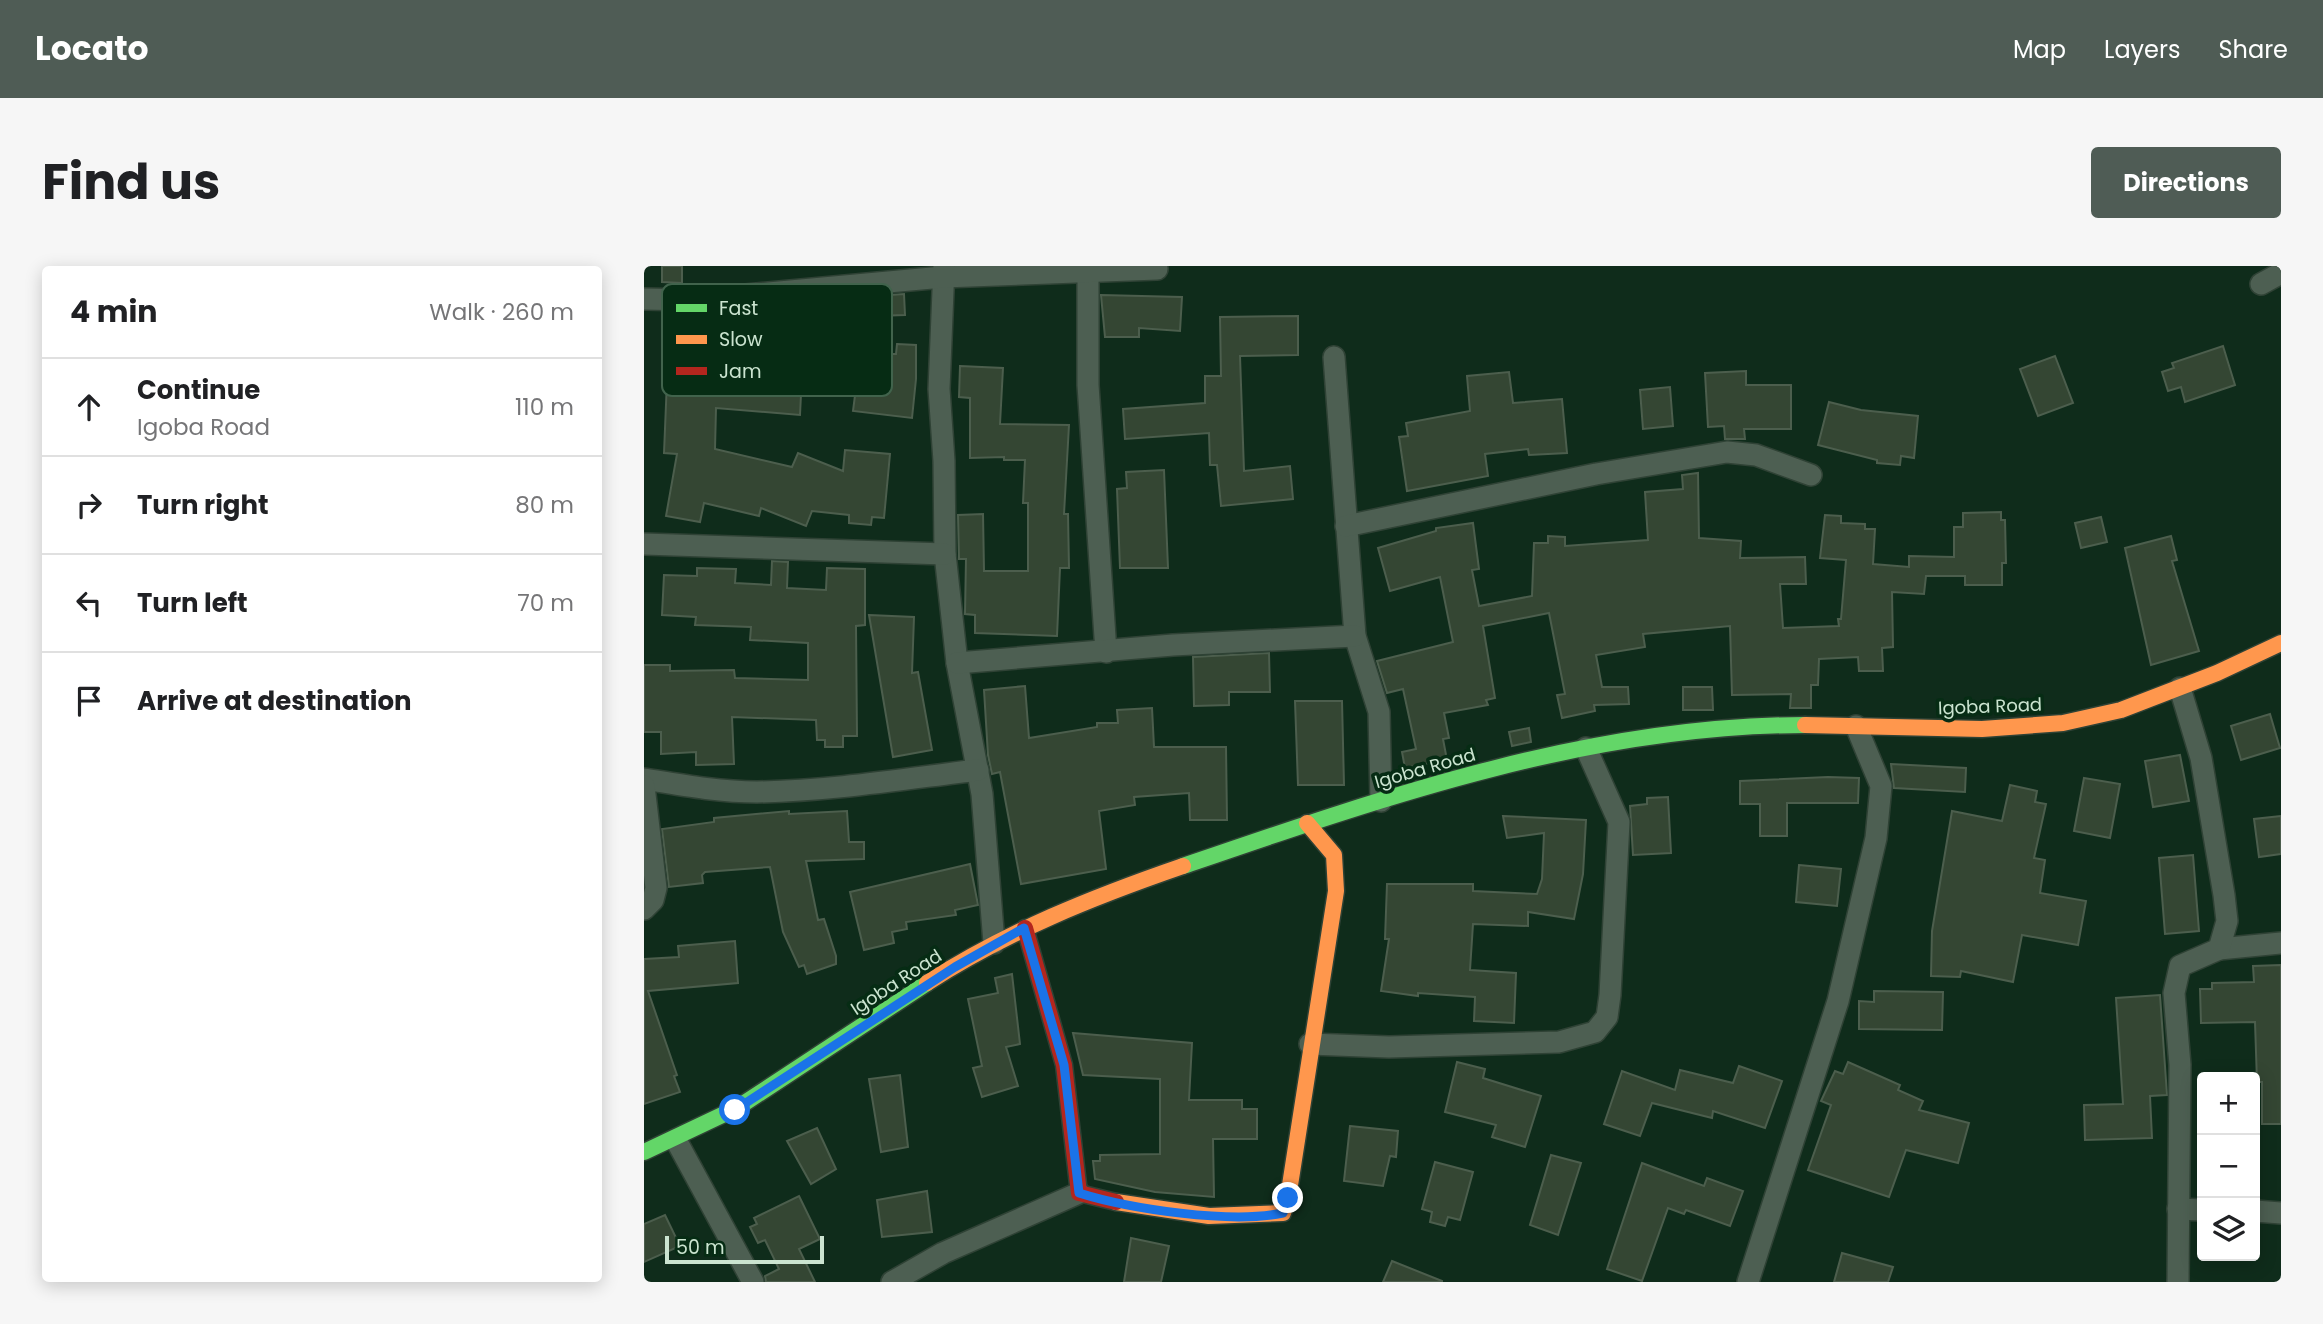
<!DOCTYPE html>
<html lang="en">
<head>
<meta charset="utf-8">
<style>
  body { margin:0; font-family:Poppins,sans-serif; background:#f6f6f6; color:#202124 }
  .controls { position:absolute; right:21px; bottom:21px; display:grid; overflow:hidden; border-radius:7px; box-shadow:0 4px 18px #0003 }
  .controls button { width:63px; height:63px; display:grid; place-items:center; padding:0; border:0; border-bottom:2px solid #e0e0e0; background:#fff; color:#202124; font:35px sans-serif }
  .scale { position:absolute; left:21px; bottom:18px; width:159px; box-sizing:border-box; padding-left:7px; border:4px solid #cbe4d0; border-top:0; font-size:19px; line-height:24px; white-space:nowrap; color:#cbe4d0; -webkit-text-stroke:5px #062c14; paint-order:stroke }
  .stop { position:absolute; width:21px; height:21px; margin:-16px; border:5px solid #1a73e8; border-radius:50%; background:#fff }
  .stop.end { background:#1a73e8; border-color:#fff; box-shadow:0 2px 7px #0008 }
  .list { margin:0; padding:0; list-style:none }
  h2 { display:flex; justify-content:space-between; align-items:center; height:91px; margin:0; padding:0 28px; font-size:30px }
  h2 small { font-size:23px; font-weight:400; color:#757577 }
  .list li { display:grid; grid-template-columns:46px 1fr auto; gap:21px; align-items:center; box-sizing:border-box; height:98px; padding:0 28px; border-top:2px solid #e0e0e0 }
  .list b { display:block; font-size:26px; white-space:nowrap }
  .list p { margin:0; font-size:23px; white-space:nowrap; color:#757577 }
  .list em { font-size:23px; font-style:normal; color:#757577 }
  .icon { flex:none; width:38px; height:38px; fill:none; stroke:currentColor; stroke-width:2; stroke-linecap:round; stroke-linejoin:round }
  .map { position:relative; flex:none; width:1637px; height:1016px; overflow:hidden; border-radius:7px }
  header { display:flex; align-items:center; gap:42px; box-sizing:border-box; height:98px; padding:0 35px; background:#4f5c55; color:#fff }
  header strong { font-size:33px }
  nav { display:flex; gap:38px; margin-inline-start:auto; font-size:24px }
  .intro { display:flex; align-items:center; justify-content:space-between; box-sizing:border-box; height:168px; padding:0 42px }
  h1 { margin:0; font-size:49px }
  .button { padding:18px 32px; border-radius:7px; background:#4f5c55; color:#fff; font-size:24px; font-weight:700 }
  main { display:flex; gap:42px; padding:0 42px }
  aside { flex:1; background:#fff; border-radius:7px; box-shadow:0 4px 18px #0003 }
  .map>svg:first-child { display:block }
  .building { fill:#344633; stroke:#4c5e4d; stroke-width:2 }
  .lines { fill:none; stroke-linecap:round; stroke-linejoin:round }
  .street-casing { stroke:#2f4235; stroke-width:24 }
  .fast-casing { stroke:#2f4235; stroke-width:19 }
  .slow-casing { stroke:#2f4235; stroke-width:19 }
  .jam-casing { stroke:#2f4235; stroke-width:19 }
  .street { stroke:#4d5f52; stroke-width:21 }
  .fast { stroke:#63d668; stroke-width:16 }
  .slow { stroke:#ff974d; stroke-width:16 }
  .jam { stroke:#b3261e; stroke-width:16 }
  .route { stroke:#1a73e8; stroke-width:9 }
  .labels { text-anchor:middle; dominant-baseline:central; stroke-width:7; stroke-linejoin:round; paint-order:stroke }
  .street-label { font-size:18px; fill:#cbe4d0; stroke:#062c14 }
  .key { fill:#062c14; stroke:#41634c; stroke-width:2 }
  .key-label { font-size:19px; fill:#cbe4d0 }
</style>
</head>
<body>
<header>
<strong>Locato</strong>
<nav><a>Map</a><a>Layers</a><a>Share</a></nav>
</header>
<div class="intro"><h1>Find us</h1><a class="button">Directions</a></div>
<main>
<aside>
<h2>4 min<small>Walk · 260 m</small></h2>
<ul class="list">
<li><svg class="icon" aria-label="ahead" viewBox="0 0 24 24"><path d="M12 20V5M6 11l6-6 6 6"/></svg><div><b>Continue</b><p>Igoba Road</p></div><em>110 m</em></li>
<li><svg class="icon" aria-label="right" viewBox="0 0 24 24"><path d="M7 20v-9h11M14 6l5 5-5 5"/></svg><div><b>Turn right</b></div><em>80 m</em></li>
<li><svg class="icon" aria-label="left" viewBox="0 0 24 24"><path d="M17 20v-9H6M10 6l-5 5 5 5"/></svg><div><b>Turn left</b></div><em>70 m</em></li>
<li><svg class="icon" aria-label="arrive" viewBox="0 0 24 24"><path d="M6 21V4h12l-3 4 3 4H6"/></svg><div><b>Arrive at destination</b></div></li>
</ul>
</aside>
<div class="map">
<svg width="1637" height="1016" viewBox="0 0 1637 1016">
  <rect width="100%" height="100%" fill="#0f2c1b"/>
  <g class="building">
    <path d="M 18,0 L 38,0 L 38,17 L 18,16 Z"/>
    <path d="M 260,28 L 261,49 L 232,50 L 231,30 Z"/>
    <path d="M 457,29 L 538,31 L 536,65 L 495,62 L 495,71 L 461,71 Z"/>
    <path d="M 174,37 L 210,39 L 208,69 L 160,67 L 156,149 L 72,142 L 71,183 L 148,201 L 154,187 L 199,205 L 201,184 L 246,188 L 240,252 L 228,251 L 227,259 L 205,257 L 205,249 L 168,245 L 162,260 L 117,242 L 115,250 L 60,237 L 56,256 L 22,250 L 33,188 L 20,187 L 23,114 L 62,116 L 63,99 L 118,100 L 119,45 L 173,46 Z"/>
    <path d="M 654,50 L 654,89 L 596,90 L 600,205 L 646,200 L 649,233 L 577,240 L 573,199 L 566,199 L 565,167 L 481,173 L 479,143 L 561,137 L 561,110 L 577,110 L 576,51 Z"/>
    <path d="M 253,78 L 272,79 L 272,113 L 268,152 L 209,145 L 214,106 L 244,109 L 245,88 L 252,88 Z"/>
    <path d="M 1579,80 L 1591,119 L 1541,136 L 1537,121 L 1524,125 L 1518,106 L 1530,102 L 1528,97 Z"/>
    <path d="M 1411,90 L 1429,137 L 1394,150 L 1376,103 Z"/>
    <path d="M 316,100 L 359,102 L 356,158 L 425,159 L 420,248 L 424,248 L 425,302 L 416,302 L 413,370 L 331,367 L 331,349 L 321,348 L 322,293 L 315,293 L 314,249 L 339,248 L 340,305 L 384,305 L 384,237 L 379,237 L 381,194 L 360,194 L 360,191 L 326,192 L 326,132 L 315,131 Z"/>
    <path d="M 1102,105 L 1102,119 L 1147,119 L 1147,163 L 1100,163 L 1101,173 L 1081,173 L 1080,160 L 1064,161 L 1061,107 Z"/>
    <path d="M 865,106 L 869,137 L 918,133 L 923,187 L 885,189 L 884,183 L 841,188 L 844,210 L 763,225 L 755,171 L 764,170 L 762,157 L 826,145 L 823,110 Z"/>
    <path d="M 1026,121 L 1029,160 L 999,163 L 996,124 Z"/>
    <path d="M 1185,136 L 1217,144 L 1274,150 L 1270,192 L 1257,190 L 1256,199 L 1233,197 L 1233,194 L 1174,179 Z"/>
    <path d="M 520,204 L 524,302 L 476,302 L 473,223 L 483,222 L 482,206 Z"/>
    <path d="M 1054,207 L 1055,272 L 1097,275 L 1096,292 L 1161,291 L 1162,318 L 1136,318 L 1139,362 L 1195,360 L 1194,353 L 1197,353 L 1202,294 L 1176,292 L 1181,249 L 1197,250 L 1197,257 L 1221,258 L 1221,263 L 1231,263 L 1229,298 L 1265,301 L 1265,290 L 1310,291 L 1310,261 L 1319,261 L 1319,247 L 1357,246 L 1357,254 L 1361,254 L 1362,297 L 1358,297 L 1358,319 L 1321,319 L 1321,310 L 1282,310 L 1280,328 L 1248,326 L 1249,381 L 1238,382 L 1239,405 L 1215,405 L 1214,391 L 1175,393 L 1174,419 L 1167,419 L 1167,442 L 1146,442 L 1147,428 L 1088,429 L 1086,360 L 999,368 L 1001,381 L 952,389 L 958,421 L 984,421 L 985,438 L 950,439 L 951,445 L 918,452 L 913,429 L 921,428 L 905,347 L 839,360 L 851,432 L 842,434 L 844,439 L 800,447 L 805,472 L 799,473 L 803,494 L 761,502 L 758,486 L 772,483 L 759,423 L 743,427 L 733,395 L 809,376 L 796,311 L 746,325 L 734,282 L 792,265 L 792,262 L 829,257 L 835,303 L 828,304 L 835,340 L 888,330 L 890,277 L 904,277 L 904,270 L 921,271 L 921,280 L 1004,274 L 1001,226 L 1039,223 L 1038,209 Z"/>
    <path d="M 1457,251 L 1463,276 L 1437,282 L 1431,257 Z"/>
    <path d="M 1527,270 L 1533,294 L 1528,295 L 1555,385 L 1507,399 L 1481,282 Z"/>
    <path d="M 128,295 L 144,296 L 143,322 L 182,324 L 183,302 L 221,303 L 221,359 L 212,360 L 213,470 L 199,470 L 199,481 L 181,481 L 181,474 L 173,474 L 172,454 L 88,451 L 90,498 L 52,499 L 52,486 L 17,488 L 17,466 L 0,466 L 0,399 L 26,399 L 26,405 L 90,404 L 91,412 L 164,414 L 164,377 L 106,374 L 107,361 L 51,359 L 52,351 L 18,349 L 20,309 L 53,310 L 53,302 L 92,303 L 91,317 L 127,319 Z"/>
    <path d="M 225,349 L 270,351 L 268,407 L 274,406 L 288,484 L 249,491 Z"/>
    <path d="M 625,387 L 626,426 L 585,426 L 585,439 L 550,440 L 549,391 Z"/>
    <path d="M 381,420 L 385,472 L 453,461 L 453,457 L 474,457 L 473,444 L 508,442 L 510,481 L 582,481 L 583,554 L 546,554 L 545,527 L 490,531 L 491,539 L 455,545 L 462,603 L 377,618 L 356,506 L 348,508 L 344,489 L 340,424 Z"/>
    <path d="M 1039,421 L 1068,421 L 1069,444 L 1039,444 Z"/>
    <path d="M 651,435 L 698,435 L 700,519 L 654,519 Z"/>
    <path d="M 1626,448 L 1636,482 L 1597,494 L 1587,460 Z"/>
    <path d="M 885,462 L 887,476 L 868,480 L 865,466 Z"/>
    <path d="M 1536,489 L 1545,535 L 1509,541 L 1501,495 Z"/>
    <path d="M 1247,498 L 1322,502 L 1321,526 L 1250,522 Z"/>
    <path d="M 1184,511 L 1215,512 L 1214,537 L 1143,537 L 1143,570 L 1116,570 L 1116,538 L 1096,538 L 1096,515 Z"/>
    <path d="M 1440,512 L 1476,518 L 1466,572 L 1430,565 Z"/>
    <path d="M 1366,519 L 1393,525 L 1391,536 L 1402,538 L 1390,592 L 1401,594 L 1396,627 L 1442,635 L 1434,679 L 1378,669 L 1369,716 L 1317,705 L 1316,711 L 1287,710 L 1288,665 L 1308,545 L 1358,555 Z"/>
    <path d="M 1024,531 L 1027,587 L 989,589 L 986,540 L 1003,538 L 1003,532 Z"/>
    <path d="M 145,545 L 145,548 L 203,545 L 205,576 L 220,576 L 220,593 L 162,595 L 174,654 L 180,653 L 192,690 L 192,698 L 163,708 L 160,699 L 155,701 L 139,666 L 126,601 L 61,606 L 58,609 L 59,617 L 25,621 L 18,563 L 70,556 L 70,552 Z"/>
    <path d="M 859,550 L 942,554 L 939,608 L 930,653 L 884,646 L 884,660 L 829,658 L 826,704 L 872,707 L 870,757 L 830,755 L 831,731 L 774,727 L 774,730 L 737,725 L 745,673 L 741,673 L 743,618 L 829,618 L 829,625 L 893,628 L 898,613 L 900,567 L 863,572 Z"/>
    <path d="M 1637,550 L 1637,588 L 1615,591 L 1610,553 Z"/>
    <path d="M 1549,589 L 1555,665 L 1521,668 L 1515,592 Z"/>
    <path d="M 326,598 L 334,639 L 311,644 L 312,649 L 262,656 L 263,663 L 248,666 L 250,677 L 220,684 L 206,626 Z"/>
    <path d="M 1155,599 L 1197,603 L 1193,640 L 1152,636 Z"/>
    <path d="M 91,675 L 94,717 L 4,725 L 33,809 L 30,810 L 36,826 L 0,838 L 0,693 L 35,691 L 34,680 Z"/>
    <path d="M 1637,699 L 1637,858 L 1618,858 L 1618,816 L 1613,816 L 1611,756 L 1557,757 L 1556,723 L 1568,723 L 1568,717 L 1610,716 L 1609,700 Z"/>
    <path d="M 368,708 L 376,778 L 362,781 L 374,820 L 338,831 L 329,802 L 338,800 L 324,733 L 354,727 L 351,712 Z"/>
    <path d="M 1230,725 L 1299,726 L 1298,764 L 1215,763 L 1215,735 L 1230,736 Z"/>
    <path d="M 1516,729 L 1523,829 L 1506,830 L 1508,872 L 1441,874 L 1440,839 L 1479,838 L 1472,732 Z"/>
    <path d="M 429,767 L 548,777 L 545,834 L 598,834 L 598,843 L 613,843 L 613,873 L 569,873 L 570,931 L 511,926 L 451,913 L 449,895 L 456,895 L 456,889 L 516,888 L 516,813 L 439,809 Z"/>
    <path d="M 813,796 L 841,803 L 839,812 L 897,830 L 881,881 L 848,871 L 852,859 L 801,846 Z"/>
    <path d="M 1204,796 L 1256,819 L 1254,824 L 1279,835 L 1275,844 L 1325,857 L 1314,897 L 1262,884 L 1245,931 L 1164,904 L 1187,839 L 1177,835 L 1191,805 L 1199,808 Z"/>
    <path d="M 1095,800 L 1138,815 L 1121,862 L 1069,845 L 1068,852 L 1008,837 L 996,870 L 960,858 L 978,805 L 1031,824 L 1036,804 L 1089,817 Z"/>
    <path d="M 256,809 L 264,881 L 237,886 L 225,813 Z"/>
    <path d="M 706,860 L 754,865 L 752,891 L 746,890 L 739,920 L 700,915 Z"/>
    <path d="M 173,862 L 192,903 L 167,918 L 143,875 Z"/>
    <path d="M 907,889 L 937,897 L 914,969 L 886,959 Z"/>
    <path d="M 791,896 L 829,906 L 816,954 L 804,951 L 801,960 L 786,956 L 788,946 L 778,943 Z"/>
    <path d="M 998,897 L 1060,920 L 1063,912 L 1099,925 L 1086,960 L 1042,944 L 1040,948 L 1024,942 L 998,1015 L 963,1003 Z"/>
    <path d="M 283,925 L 288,966 L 238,971 L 233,934 Z"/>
    <path d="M 155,930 L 176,973 L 155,983 L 171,1016 L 122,1016 L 121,1010 L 135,1003 L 121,974 L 114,977 L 106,961 L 113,958 L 110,952 Z"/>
    <path d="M 21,949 L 36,980 L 0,996 L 0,958 Z"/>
    <path d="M 487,972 L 525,980 L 517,1016 L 480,1016 Z"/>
    <path d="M 1198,987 L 1249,1001 L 1244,1016 L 1190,1016 Z"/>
    <path d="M 748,995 L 798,1015 L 798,1016 L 739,1016 Z"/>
  </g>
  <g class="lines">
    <defs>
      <g id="street">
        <path d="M 300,0 L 295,123 L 300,195 L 301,288 L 313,397 L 338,528 L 350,677"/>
        <path d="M 444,5 L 444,119 L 462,386"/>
        <path d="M 1617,18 L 1637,7"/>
        <path d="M 0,33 L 47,34 L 299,11 L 513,3"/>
        <path d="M 690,91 L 711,370 L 735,446 L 737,535"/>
        <path d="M 702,260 L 952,208 L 1083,186 L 1112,189 L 1167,209"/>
        <path d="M 0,278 L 301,288"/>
        <path d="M 313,397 L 529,379 L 711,370"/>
        <path d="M 0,513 C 37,519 75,526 113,526 C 187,525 260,513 334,504"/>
        <path d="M 0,520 L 12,622 L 9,634 L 0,643"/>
        <path d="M 1575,683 L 1637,677"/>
        <path d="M 666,778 L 745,781 L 915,776 L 951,766 L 963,751 L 966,729 L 975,556 L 942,482"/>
        <path d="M 32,874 L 109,1016"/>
        <path d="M 1534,943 L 1558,944"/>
        <path d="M 1611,945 L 1637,947"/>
        <path d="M 248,1016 L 299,987 L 435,927"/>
        <path d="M 1104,1016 L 1194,735 L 1232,572 L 1237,520 L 1212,460"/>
        <path d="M 1534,1016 L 1536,799 L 1530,727 L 1536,700 L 1575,683 L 1583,655 L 1580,629 L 1557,492 L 1536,422"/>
      </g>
      <g id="fast">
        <path d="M 539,600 C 740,531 947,459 1161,459"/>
        <path d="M 0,886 L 93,842 L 283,717"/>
      </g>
      <g id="slow">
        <path d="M 1161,459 L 1338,463 L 1419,457 L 1477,444 L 1573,407 L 1637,377"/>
        <path d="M 283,717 C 364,665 449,631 539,600"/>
        <path d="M 472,936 L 565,950 L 639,947 L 644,932 L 692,625 L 690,589 L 663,557"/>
      </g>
      <path id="jam" d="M 381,662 L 420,799 L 435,927 L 472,936"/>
    </defs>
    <use href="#street" class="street-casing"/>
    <use href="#fast" class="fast-casing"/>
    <use href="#slow" class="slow-casing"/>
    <use href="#jam" class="jam-casing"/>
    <use href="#street" class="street"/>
    <use href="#fast" class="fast"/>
    <use href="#slow" class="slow"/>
    <use href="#jam" class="jam"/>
  </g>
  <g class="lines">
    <path class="route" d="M 91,844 L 311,701 L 380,662 L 420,799 L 435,927 C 486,943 587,958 639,947 L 644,932"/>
  </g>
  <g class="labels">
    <g class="street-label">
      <text transform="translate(1346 440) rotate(-2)">Igoba Road</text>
      <text transform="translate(781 502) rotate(-16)">Igoba Road</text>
      <text transform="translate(252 716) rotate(-33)">Igoba Road</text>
    </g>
  </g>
  <rect x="18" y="18" width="230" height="112" rx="10" class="key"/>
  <rect x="32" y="38" width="31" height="8" fill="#63d668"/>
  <rect x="32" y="69" width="31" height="9" fill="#ff974d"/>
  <rect x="32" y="101" width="31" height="8" fill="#b3261e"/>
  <g class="key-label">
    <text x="75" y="49">Fast</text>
    <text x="75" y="80">Slow</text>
    <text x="75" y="112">Jam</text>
  </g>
</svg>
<div class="controls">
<button>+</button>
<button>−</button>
<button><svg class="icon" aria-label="layers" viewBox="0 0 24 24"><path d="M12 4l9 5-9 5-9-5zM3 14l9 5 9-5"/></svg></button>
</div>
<div class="scale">50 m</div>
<div class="stop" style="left:91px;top:844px"></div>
<div class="stop end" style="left:644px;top:932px"></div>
</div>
</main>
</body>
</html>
